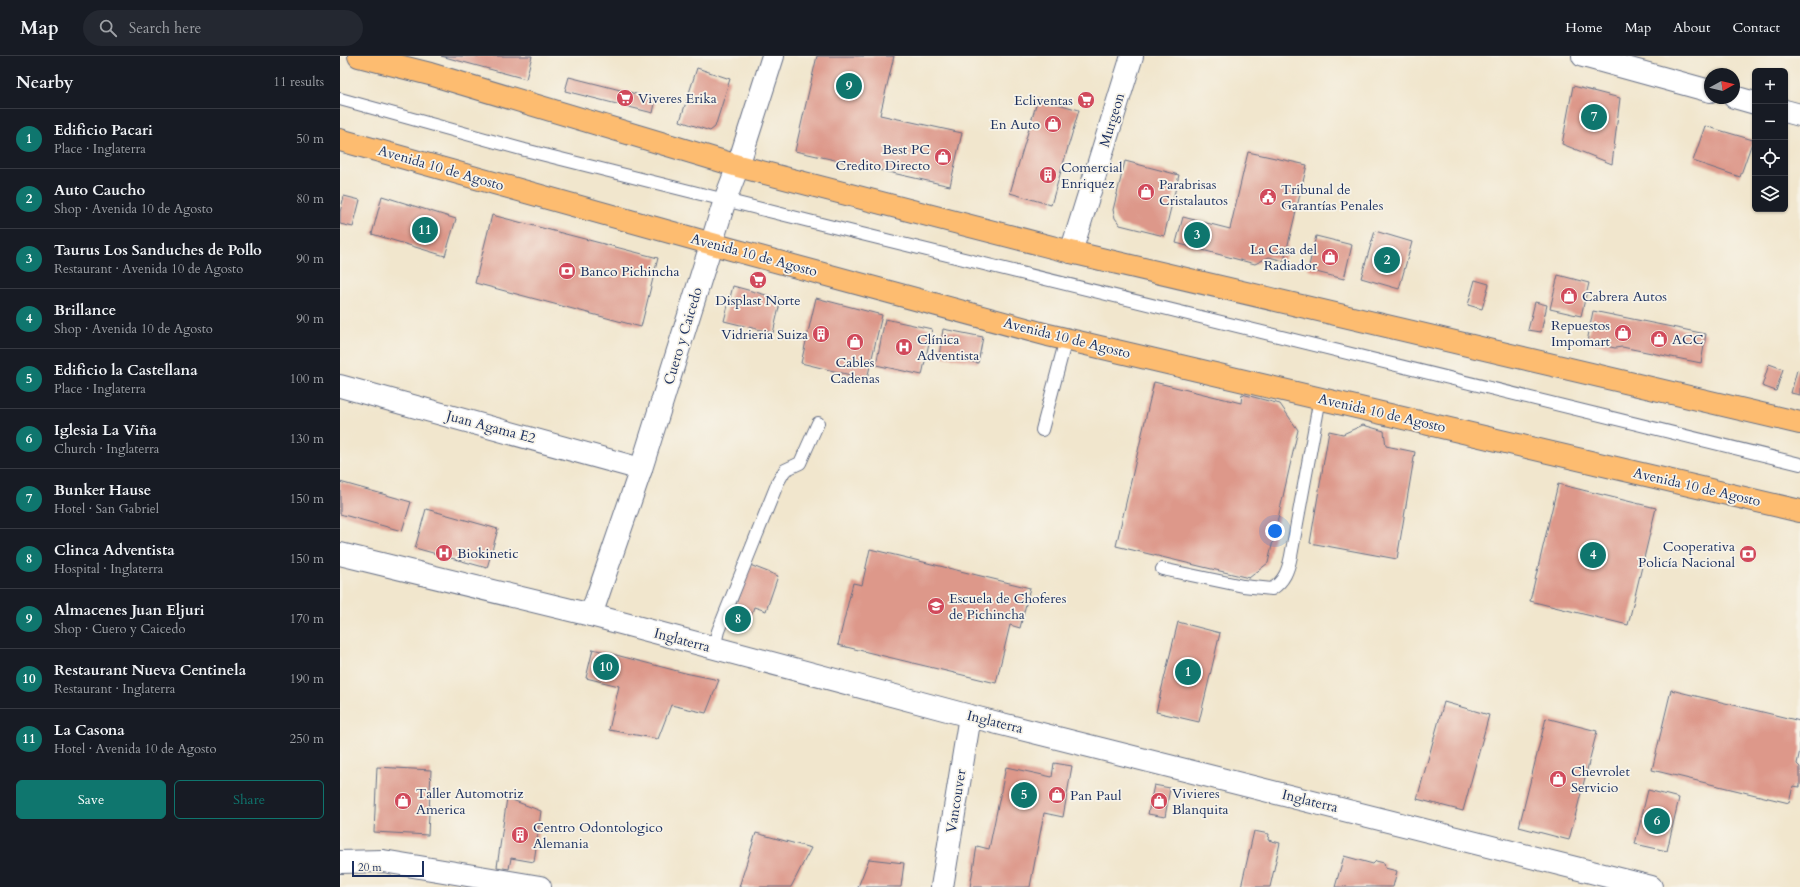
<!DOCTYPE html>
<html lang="en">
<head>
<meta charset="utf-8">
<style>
  body { margin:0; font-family:Cardo,serif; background:#242831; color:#f1f3f6 }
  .controls { position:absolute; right:12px; top:12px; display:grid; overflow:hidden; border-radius:6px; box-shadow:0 1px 3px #0004 }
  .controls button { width:36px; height:36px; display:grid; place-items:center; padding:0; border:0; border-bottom:1px solid #363941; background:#171b24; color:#f1f3f6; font:20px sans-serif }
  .compass { position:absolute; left:1364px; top:12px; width:36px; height:36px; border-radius:50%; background:#171b24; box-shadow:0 1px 3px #0004; rotate:82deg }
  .scale { position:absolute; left:12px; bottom:10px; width:72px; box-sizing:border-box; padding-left:4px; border:2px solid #1b2f5e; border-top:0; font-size:11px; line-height:14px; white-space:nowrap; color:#1b2f5e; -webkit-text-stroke:3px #f7f3e8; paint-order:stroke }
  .you { position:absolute; left:935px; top:475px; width:14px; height:14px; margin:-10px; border:3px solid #fff; border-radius:50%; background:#1a73e8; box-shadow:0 0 0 6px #1a73e833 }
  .badge { display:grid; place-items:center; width:26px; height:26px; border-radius:50%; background:#0f766e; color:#fff; font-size:13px; font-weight:700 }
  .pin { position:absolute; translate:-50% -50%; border:2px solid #fff; box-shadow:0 1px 4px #0006 }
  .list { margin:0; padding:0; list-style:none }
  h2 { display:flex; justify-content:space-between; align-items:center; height:52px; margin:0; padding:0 16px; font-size:17px }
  h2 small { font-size:13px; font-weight:400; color:#9ea1a6 }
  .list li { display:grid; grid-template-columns:26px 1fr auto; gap:12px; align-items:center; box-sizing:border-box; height:60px; padding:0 16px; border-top:1px solid #363941 }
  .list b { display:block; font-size:15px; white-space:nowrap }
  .list p { margin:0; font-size:13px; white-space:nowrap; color:#9ea1a6 }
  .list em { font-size:13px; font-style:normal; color:#9ea1a6 }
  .actions { display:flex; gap:8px; padding:12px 16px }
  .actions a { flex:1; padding:9px 0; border:1px solid #0f766e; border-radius:6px; text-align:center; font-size:14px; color:#0f766e }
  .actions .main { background:#0f766e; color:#fff }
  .icon { flex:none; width:22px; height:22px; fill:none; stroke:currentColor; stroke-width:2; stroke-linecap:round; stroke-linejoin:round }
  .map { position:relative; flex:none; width:1460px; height:831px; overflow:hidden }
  header { display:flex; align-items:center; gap:24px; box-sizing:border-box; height:56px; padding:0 20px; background:#171b24; border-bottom:1px solid #363941 }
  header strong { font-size:19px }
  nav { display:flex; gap:22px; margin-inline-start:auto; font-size:14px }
  .search { width:280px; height:36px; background:#242831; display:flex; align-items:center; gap:10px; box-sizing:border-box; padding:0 14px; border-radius:22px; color:#9ea1a6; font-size:15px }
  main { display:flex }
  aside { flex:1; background:#171b24 }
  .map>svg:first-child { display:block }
  .building { fill:#dd988a }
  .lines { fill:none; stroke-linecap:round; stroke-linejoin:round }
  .service-casing { stroke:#666f85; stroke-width:14 }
  .minor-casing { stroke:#666f85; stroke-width:24 }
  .tertiary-casing { stroke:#666f85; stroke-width:24 }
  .primary-casing { stroke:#666f85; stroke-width:24 }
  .service { stroke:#fff; stroke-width:12 }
  .minor { stroke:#fff; stroke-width:22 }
  .tertiary { stroke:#fff; stroke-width:22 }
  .primary { stroke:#fdbc6f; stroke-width:22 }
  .labels { text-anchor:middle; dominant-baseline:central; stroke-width:3.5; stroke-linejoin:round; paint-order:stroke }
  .poi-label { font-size:14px; fill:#1b2f5e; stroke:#f7f3e8; text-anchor:start }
  .street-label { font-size:14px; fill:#1b2f5e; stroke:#f7f3e8 }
</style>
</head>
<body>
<header>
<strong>Map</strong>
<div class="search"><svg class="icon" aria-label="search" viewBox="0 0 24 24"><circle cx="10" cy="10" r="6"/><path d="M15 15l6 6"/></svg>Search here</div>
<nav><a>Home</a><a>Map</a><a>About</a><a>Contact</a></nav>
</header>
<main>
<aside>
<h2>Nearby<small>11 results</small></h2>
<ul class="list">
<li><span class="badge">1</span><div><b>Edificio Pacari</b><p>Place · Inglaterra</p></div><em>50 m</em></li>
<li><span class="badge">2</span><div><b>Auto Caucho</b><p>Shop · Avenida 10 de Agosto</p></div><em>80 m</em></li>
<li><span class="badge">3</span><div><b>Taurus Los Sanduches de Pollo</b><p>Restaurant · Avenida 10 de Agosto</p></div><em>90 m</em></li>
<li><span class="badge">4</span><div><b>Brillance</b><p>Shop · Avenida 10 de Agosto</p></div><em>90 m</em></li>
<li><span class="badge">5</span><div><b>Edificio la Castellana</b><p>Place · Inglaterra</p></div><em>100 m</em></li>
<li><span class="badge">6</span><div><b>Iglesia La Viña</b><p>Church · Inglaterra</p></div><em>130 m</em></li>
<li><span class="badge">7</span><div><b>Bunker Hause</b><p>Hotel · San Gabriel</p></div><em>150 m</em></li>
<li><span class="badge">8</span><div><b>Clinca Adventista</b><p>Hospital · Inglaterra</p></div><em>150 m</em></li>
<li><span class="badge">9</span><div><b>Almacenes Juan Eljuri</b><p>Shop · Cuero y Caicedo</p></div><em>170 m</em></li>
<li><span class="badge">10</span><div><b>Restaurant Nueva Centinela</b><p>Restaurant · Inglaterra</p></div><em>190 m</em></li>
<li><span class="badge">11</span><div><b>La Casona</b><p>Hotel · Avenida 10 de Agosto</p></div><em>250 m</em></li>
</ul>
<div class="actions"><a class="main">Save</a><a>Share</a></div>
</aside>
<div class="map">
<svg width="1460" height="831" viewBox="0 0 1460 831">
  <rect width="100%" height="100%" fill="#f7f3e8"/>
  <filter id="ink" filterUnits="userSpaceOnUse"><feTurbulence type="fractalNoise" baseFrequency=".025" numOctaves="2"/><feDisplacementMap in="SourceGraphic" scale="8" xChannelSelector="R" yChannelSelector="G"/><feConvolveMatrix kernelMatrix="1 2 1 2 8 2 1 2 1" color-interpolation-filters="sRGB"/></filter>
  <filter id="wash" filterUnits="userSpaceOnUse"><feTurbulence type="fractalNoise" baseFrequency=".012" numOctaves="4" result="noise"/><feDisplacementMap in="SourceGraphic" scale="16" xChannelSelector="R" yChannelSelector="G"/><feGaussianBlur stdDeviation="0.9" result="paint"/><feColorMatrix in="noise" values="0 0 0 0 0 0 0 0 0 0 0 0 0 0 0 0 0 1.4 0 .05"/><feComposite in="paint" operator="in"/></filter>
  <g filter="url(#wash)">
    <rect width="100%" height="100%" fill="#f1e6cd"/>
    <g id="blocks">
      <g class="building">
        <path d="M 101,0 L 192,0 L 186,23 Z"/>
        <path d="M 477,0 L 554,0 L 540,59 L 622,77 L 610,130 L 455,95 Z"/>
        <path d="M 357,12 L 390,23 L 375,71 L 370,75 L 340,65 Z"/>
        <path d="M 229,21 L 316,43 L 313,57 L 225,35 Z"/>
        <path d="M 1233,30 L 1280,42 L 1272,108 L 1222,88 Z"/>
        <path d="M 698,42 L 739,54 L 711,149 L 670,137 Z"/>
        <path d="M 1365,70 L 1413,84 L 1400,121 L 1353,105 Z"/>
        <path d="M 908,96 L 967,109 L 944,205 L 929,201 L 915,208 L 836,187 L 843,161 L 890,173 Z"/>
        <path d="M 785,105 L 839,119 L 824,180 L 780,169 L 775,162 L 773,154 Z"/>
        <path d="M 4,140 L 20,144 L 13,171 L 0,168 L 0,156 Z"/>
        <path d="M 42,140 L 116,163 L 105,200 L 32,178 Z"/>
        <path d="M 152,159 L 318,202 L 301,271 L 135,227 Z"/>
        <path d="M 1035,175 L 1072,186 L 1059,233 L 1021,222 Z"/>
        <path d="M 976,180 L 1012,189 L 1004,223 L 968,214 Z"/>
        <path d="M 1218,219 L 1249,227 L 1241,260 L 1210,253 Z"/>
        <path d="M 1135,224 L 1149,228 L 1142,253 L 1128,249 Z"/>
        <path d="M 393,230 L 441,243 L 433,277 L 384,265 Z"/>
        <path d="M 476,242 L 542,259 L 527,323 L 461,307 Z"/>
        <path d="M 1195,246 L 1207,249 L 1201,276 L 1188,274 Z"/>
        <path d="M 1253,255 L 1366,278 L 1361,307 L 1282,291 L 1275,292 L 1247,286 Z"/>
        <path d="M 545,263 L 592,273 L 582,319 L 536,309 Z"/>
        <path d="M 603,273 L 643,281 L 638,307 L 599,300 Z"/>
        <path d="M 1429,308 L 1443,313 L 1436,335 L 1422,330 Z"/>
        <path d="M 1457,314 L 1460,315 L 1460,339 L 1451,337 Z"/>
        <path d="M 814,326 L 901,347 L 902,338 L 940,348 L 958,374 L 928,507 L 909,522 L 776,490 Z"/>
        <path d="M 1023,369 L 1044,375 L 1046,390 L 1075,396 L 1057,503 L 970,487 L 989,375 L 1003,378 Z"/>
        <path d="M 0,426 L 71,446 L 62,475 L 0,458 Z"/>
        <path d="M 1218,428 L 1316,452 L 1288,569 L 1190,545 Z"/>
        <path d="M 86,453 L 158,473 L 147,512 L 75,492 Z"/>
        <path d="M 530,493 L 690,532 L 680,572 L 670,569 L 656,627 L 498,589 L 513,527 L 522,529 Z"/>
        <path d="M 410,509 L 438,520 L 426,555 L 414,551 L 407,572 L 390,565 Z"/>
        <path d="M 838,566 L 880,577 L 859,666 L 816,656 Z"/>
        <path d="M 253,593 L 345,617 L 379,624 L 366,657 L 331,649 L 318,683 L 269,674 L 279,630 L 246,622 Z"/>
        <path d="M 1331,634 L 1460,665 L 1460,694 L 1457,708 L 1460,711 L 1460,731 L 1453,730 L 1449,747 L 1312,714 Z"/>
        <path d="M 1104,646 L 1149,659 L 1123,755 L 1077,743 Z"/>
        <path d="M 1206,662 L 1257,675 L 1229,784 L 1179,771 Z"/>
        <path d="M 714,707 L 732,710 L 723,761 L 704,757 L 690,831 L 630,831 L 637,790 L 649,793 L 666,711 L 712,721 Z"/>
        <path d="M 37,711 L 91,714 L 88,779 L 34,776 Z"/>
        <path d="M 814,729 L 830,732 L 825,761 L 808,758 Z"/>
        <path d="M 1308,734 L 1339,742 L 1327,795 L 1295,788 Z"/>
        <path d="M 167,742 L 201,755 L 194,806 L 171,802 L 169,813 L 157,811 Z"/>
        <path d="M 914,775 L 929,778 L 928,784 L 940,787 L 930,831 L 901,831 Z"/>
        <path d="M 416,777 L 471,792 L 451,831 L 399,831 Z"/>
        <path d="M 1004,800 L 1033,808 L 1036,805 L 1044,807 L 1045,812 L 1057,815 L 1053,831 L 995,831 Z"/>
        <path d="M 529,803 L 564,807 L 561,831 L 518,831 Z"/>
      </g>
    </g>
  </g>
  <g filter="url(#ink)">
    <use href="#blocks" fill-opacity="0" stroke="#666f85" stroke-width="1"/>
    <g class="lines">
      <defs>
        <g id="service">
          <path d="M 0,43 L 185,94 L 481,168 L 1460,408"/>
          <path d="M 702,374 L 726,283"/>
          <path d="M 822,513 L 903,530 L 932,533 C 944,525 948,515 951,500 L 980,342"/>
          <path d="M 374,592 L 378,575 L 438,426 L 445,414 L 460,407 L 478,367"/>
        </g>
        <g id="minor">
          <path d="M 1243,0 L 1370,35"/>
          <path d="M 1394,41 L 1415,47"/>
          <path d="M 1445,55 L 1460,59"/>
          <path d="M 731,196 L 792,0"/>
          <path d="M 0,330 L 301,413"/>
          <path d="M 251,559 L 301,413 L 385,144 L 398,110 L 433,0"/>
          <path d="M 0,806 L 43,805 L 200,831"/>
          <path d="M 602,831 L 630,660"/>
        </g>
        <path id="tertiary" d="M 0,498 L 251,559 L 630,660 L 1311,831"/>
        <g id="primary">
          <path d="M 19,0 L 90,18 L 398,110 L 731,196 L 1460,367"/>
          <path d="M 0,84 L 387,192 L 708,279 L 1460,455"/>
        </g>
      </defs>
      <use href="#service" class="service-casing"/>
      <use href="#minor" class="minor-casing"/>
      <use href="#tertiary" class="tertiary-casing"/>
      <use href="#primary" class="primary-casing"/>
      <use href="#service" class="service"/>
      <use href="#minor" class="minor"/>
      <use href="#tertiary" class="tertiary"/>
      <use href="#primary" class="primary"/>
    </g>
  </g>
  <defs>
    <symbol id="supermarket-disc" viewBox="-11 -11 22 22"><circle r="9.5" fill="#d1495b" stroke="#f7f3e8"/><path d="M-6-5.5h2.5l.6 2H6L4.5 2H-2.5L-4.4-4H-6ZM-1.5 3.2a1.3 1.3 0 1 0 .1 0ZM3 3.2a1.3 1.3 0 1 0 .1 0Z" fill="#fff"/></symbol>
    <symbol id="shop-disc" viewBox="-11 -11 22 22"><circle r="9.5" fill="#d1495b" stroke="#f7f3e8"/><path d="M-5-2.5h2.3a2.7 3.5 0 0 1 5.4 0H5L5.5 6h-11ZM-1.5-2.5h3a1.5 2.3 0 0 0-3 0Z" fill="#fff"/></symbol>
    <symbol id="building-disc" viewBox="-11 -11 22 22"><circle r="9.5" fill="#d1495b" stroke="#f7f3e8"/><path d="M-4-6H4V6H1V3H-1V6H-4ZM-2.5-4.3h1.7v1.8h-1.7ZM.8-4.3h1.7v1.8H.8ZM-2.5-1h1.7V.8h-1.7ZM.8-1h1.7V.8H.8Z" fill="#fff"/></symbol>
    <symbol id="civic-disc" viewBox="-11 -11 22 22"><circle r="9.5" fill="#d1495b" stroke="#f7f3e8"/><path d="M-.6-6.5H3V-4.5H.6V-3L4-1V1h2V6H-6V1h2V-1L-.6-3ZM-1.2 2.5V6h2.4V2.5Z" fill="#fff"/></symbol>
    <symbol id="bank-disc" viewBox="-11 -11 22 22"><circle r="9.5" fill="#d1495b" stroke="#f7f3e8"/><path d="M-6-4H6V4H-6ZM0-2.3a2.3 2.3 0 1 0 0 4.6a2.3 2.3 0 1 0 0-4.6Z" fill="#fff"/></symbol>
    <symbol id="hospital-disc" viewBox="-11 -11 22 22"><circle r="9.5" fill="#d1495b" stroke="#f7f3e8"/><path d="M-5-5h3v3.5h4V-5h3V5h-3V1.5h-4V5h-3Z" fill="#fff"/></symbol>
    <symbol id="school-disc" viewBox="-11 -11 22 22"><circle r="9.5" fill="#d1495b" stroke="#f7f3e8"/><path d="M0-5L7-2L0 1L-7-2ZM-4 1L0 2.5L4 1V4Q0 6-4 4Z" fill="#fff"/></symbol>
  </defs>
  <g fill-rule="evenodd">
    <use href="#supermarket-disc" x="275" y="32" width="20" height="20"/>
    <use href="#supermarket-disc" x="736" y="34" width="20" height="20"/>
    <use href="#shop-disc" x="703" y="58" width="20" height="20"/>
    <use href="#shop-disc" x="593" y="91" width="20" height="20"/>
    <use href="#building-disc" x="698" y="109" width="20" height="20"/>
    <use href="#shop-disc" x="796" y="126" width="20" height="20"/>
    <use href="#civic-disc" x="918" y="131" width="20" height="20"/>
    <use href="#shop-disc" x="980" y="191" width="20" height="20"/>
    <use href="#bank-disc" x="217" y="205" width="20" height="20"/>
    <use href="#supermarket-disc" x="408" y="214" width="20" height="20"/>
    <use href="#shop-disc" x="1219" y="230" width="20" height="20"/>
    <use href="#shop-disc" x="1273" y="267" width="20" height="20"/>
    <use href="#building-disc" x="471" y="268" width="20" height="20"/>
    <use href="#shop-disc" x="1309" y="273" width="20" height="20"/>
    <use href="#shop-disc" x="505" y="276" width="20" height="20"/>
    <use href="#hospital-disc" x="554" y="281" width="20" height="20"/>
    <use href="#hospital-disc" x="94" y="487" width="20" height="20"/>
    <use href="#bank-disc" x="1398" y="488" width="20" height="20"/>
    <use href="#school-disc" x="586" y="540" width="20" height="20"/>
    <use href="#shop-disc" x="1208" y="713" width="20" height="20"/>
    <use href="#shop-disc" x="707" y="729" width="20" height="20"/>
    <use href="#shop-disc" x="53" y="735" width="20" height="20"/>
    <use href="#shop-disc" x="809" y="735" width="20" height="20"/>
    <use href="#building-disc" x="170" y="769" width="20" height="20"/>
  </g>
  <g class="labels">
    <g class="poi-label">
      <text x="298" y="42">Viveres Erika</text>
      <text x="733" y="44" text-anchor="end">Ecliventas</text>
      <text x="700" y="68" text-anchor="end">En Auto</text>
      <text x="590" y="93" text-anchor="end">Best PC<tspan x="590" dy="16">Credito Directo</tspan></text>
      <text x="721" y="111">Comercial<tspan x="721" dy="16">Enriquez</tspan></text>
      <text x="819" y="128">Parabrisas<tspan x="819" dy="16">Cristalautos</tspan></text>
      <text x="941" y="133">Tribunal de<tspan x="941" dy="16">Garantías Penales</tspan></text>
      <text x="977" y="193" text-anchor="end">La Casa del<tspan x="977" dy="16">Radiador</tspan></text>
      <text x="240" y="215">Banco Pichincha</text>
      <text x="1242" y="240">Cabrera Autos</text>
      <text x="418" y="244" text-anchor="middle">Displast Norte</text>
      <text x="1270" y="269" text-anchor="end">Repuestos<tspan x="1270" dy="16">Impomart</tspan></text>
      <text x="468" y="278" text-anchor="end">Vidrieria Suiza</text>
      <text x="577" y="283">Clínica<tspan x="577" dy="16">Adventista</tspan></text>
      <text x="1332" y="283">ACC</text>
      <text x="515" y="306" text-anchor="middle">Cables<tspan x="515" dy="16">Cadenas</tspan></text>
      <text x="1395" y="490" text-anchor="end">Cooperativa<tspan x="1395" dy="16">Policía Nacional</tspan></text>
      <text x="117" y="497">Biokinetic</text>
      <text x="609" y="542">Escuela de Choferes<tspan x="609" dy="16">de Pichincha</tspan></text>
      <text x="1231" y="715">Chevrolet<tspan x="1231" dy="16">Servicio</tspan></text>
      <text x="76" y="737">Taller Automotriz<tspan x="76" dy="16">America</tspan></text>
      <text x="832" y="737">Vivieres<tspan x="832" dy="16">Blanquita</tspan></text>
      <text x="730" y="739">Pan Paul</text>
      <text x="193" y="771">Centro Odontologico<tspan x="193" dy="16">Alemania</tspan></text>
    </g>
    <g class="street-label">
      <text transform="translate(772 64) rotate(-73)">Murgeon</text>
      <text transform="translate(101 112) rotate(16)">Avenida 10 de Agosto</text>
      <text transform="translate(414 199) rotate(15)">Avenida 10 de Agosto</text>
      <text transform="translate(343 280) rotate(-73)">Cuero y Caicedo</text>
      <text transform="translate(727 282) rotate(14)">Avenida 10 de Agosto</text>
      <text transform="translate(1042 357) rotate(13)">Avenida 10 de Agosto</text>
      <text transform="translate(151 371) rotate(15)">Juan Agama E2</text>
      <text transform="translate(1357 431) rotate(13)">Avenida 10 de Agosto</text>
      <text transform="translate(342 584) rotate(15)">Inglaterra</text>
      <text transform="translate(655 666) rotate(14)">Inglaterra</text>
      <text transform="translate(616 745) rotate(-81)">Vancouver</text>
      <text transform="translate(970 745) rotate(14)">Inglaterra</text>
    </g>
  </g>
</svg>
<div class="controls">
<button>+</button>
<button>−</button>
<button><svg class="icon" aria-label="locate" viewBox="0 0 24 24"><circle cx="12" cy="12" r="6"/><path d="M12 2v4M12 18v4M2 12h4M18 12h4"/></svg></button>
<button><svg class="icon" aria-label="layers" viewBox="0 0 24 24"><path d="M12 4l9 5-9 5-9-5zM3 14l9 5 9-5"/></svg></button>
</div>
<svg class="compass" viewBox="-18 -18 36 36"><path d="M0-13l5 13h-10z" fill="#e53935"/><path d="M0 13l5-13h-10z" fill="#9ea1a6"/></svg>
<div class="scale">20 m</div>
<div class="you"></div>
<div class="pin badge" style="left:848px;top:616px">1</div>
<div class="pin badge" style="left:1047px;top:204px">2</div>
<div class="pin badge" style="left:857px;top:179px">3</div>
<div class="pin badge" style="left:1253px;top:499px">4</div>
<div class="pin badge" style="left:684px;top:739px">5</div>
<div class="pin badge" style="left:1317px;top:765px">6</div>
<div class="pin badge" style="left:1254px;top:61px">7</div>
<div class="pin badge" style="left:398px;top:563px">8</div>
<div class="pin badge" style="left:509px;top:30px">9</div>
<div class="pin badge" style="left:266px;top:611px">10</div>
<div class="pin badge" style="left:85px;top:174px">11</div>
</div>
</main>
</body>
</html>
